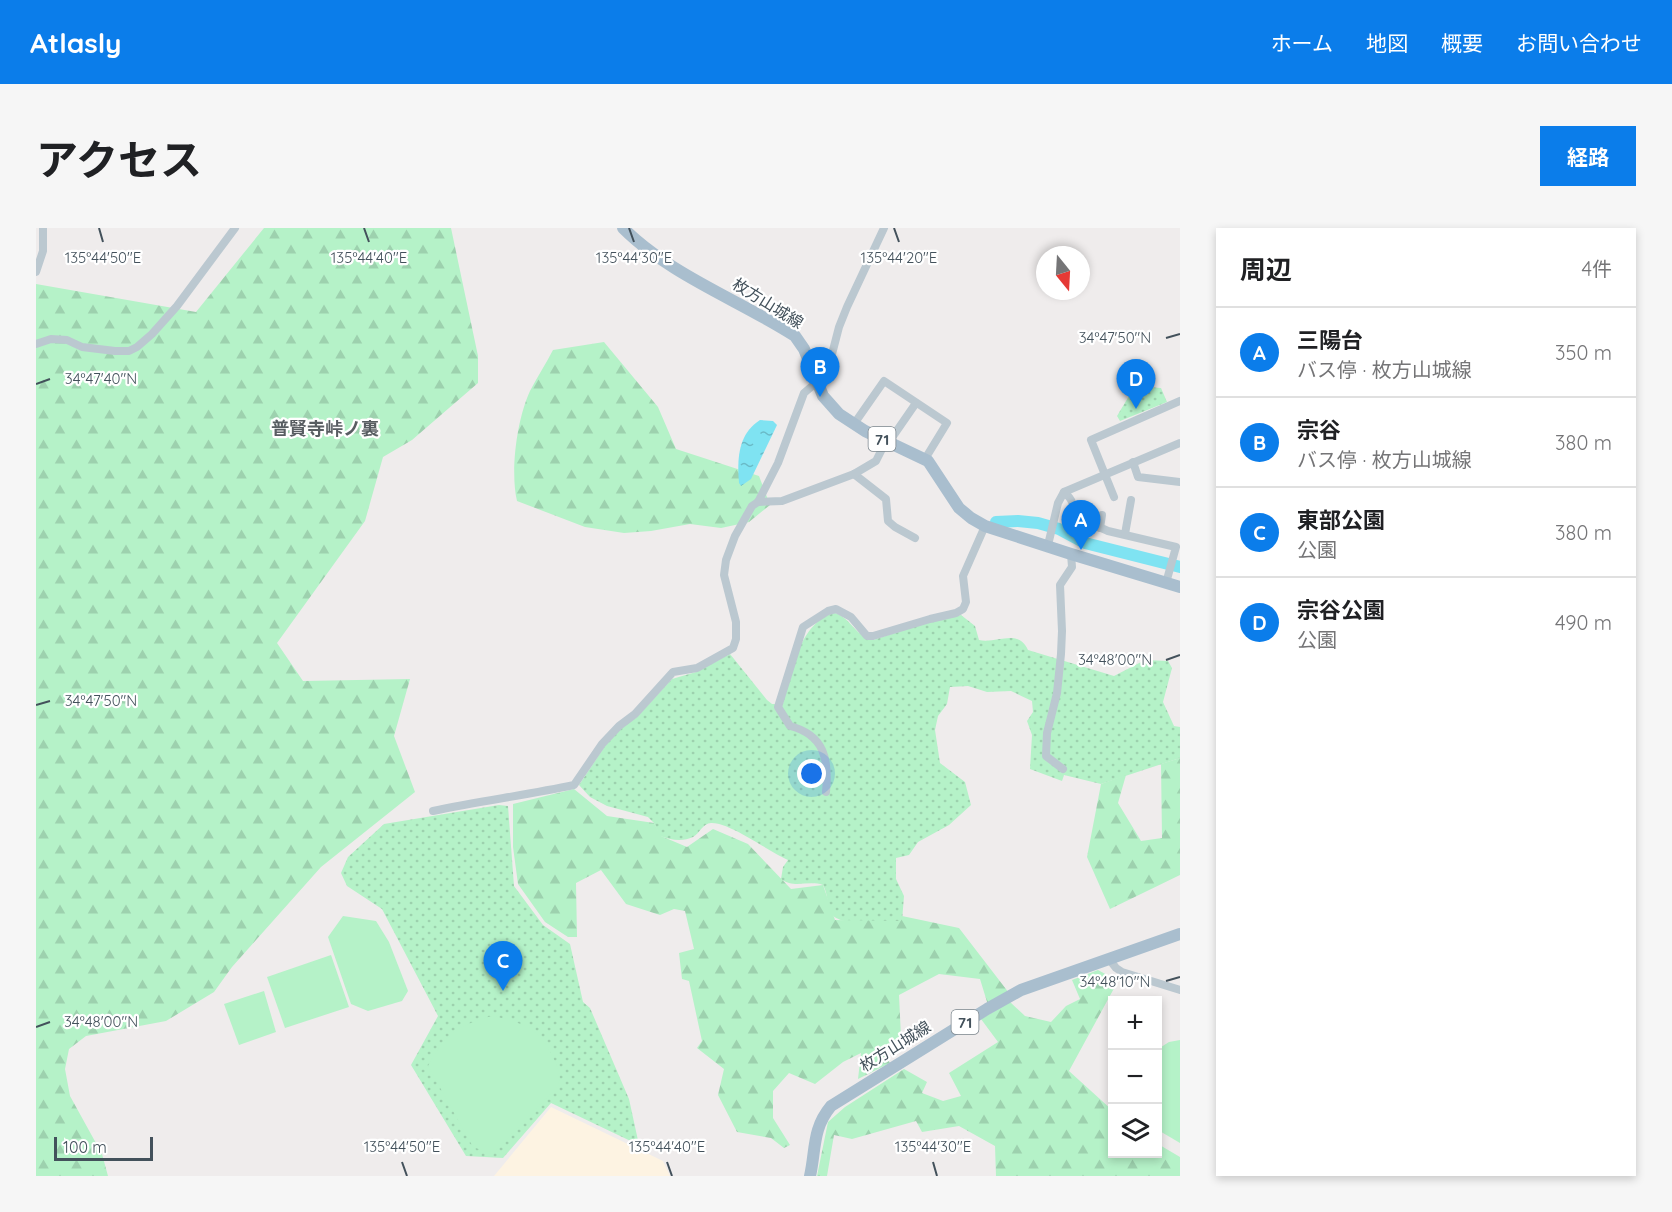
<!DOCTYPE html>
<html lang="ja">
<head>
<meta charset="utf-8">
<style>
  body { margin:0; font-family:Quicksand,"Noto Sans JP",sans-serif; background:#f6f6f6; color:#202124 }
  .controls { position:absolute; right:18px; bottom:18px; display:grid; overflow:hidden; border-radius:0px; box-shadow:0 3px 9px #0003 }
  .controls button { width:54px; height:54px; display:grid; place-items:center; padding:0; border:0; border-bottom:2px solid #e0e0e0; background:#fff; color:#202124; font:30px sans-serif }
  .compass { position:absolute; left:1000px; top:18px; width:54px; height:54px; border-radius:50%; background:#fff; box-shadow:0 3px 9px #0003; rotate:162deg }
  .scale { position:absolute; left:18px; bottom:15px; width:99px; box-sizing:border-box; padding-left:6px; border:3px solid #43515b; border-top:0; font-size:16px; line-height:21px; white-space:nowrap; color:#43515b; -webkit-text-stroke:4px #fff; paint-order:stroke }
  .you { position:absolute; left:776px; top:546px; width:21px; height:21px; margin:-15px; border:4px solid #fff; border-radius:50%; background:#1a73e8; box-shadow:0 0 0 9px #1a73e833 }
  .badge { display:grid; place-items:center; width:39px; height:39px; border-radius:50%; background:#0b7dea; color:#fff; font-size:20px; font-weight:700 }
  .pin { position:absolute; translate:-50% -50px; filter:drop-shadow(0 2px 3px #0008) }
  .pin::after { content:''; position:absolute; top:32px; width:21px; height:18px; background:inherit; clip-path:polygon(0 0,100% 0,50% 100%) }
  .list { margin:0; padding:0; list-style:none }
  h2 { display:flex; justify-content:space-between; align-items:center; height:78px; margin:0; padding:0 24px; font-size:26px }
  h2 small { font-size:20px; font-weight:400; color:#757577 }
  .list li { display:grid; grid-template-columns:39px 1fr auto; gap:18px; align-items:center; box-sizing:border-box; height:90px; padding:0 24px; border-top:2px solid #e0e0e0 }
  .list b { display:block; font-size:22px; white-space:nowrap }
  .list p { margin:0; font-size:20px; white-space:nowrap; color:#757577 }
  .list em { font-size:20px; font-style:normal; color:#757577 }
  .icon { flex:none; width:33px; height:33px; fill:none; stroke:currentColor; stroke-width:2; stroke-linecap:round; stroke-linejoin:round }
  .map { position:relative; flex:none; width:1144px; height:948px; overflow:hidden; border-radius:0px }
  header { display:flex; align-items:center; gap:36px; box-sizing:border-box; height:84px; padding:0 30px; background:#0b7dea; color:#fff }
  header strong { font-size:28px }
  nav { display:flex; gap:33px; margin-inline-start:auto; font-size:21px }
  .intro { display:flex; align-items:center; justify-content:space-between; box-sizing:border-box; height:144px; padding:0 36px }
  h1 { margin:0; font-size:42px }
  .button { padding:15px 27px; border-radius:0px; background:#0b7dea; color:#fff; font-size:21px; font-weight:700 }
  main { display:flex; gap:36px; padding:0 36px }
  aside { flex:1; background:#fff; border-radius:0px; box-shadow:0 3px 9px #0003 }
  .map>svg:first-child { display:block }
  .commercial { fill:#fdf3e2 }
  .grass { fill:url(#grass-dots) }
  .forest { fill:url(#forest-firs) }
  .garden { fill:#b5f2c8 }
  .water { fill:url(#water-ripples) }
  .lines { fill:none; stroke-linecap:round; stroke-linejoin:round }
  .river { stroke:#7fe3f2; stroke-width:12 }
  .minor { stroke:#bbc8d0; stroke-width:8 }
  .primary { stroke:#a9bece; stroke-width:12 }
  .ticks { fill:none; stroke:#43515b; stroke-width:2 }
  .labels { text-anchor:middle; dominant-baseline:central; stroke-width:4.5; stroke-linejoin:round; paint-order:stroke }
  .shield { fill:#fff; stroke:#7b858c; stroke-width:1.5 }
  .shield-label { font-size:15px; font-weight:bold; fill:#43515b }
  .street-label { font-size:16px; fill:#43515b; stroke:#fff }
  .neighbourhood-label { font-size:18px; font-weight:bold; fill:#585d62; stroke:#fff }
  .ticks-label { font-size:15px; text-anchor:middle; fill:#43515b; stroke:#fff; stroke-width:4.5; stroke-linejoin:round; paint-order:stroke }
</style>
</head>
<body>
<header>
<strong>Atlasly</strong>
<nav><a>ホーム</a><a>地図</a><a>概要</a><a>お問い合わせ</a></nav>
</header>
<div class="intro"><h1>アクセス</h1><a class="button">経路</a></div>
<main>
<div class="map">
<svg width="1144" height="948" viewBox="0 0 1144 948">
  <defs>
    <pattern id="grass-dots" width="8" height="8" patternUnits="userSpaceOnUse" patternTransform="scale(1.5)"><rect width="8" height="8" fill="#b5f2c8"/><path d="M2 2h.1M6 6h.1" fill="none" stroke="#9dd1ae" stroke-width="1.8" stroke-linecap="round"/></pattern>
    <pattern id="forest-firs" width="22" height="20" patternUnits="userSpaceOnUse" patternTransform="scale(1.5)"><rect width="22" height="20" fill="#b5f2c8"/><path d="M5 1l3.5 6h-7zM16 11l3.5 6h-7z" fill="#9dd1ae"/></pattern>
    <pattern id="water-ripples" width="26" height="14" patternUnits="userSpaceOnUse" patternTransform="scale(1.5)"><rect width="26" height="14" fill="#7fe3f2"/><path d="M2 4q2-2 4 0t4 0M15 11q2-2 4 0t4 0" fill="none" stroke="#6abac7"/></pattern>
  </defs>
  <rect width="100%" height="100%" fill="#efecec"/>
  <path class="commercial" d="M 515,879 L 627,933 L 634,948 L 458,948 Z"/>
  <g class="grass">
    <path d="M 1099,158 L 1125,160 L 1131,174 L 1084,193 L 1081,188 Z"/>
    <path d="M 799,385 C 815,390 821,410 837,412 L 884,397 L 925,387 L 939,398 L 943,412 C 961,416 982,400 992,422 L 1078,448 L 1109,432 L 1132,433 L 1136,440 L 1127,474 L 1138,498 L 1144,499 L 1144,530 L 1065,556 L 1028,547 L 1026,553 L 994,541 L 996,507 L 991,493 L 997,484 L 996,473 L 975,463 L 951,464 L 932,458 L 914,459 L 911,476 L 902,488 L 899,502 L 904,535 L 929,554 L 935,577 L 913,597 L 882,614 L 873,627 L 860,630 L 860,651 L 868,668 L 866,693 C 851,694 803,700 795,685 C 791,677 792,666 787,657 C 772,652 758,661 745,651 L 747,639 L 752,632 C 733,624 694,594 675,595 C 667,595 664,605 657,609 C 647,614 634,612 624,608 L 618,595 L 612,589 L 571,578 L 554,569 L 543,557 L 569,518 L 589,496 L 600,490 L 636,451 L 660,444 L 694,426 L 731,472 L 736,476 L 747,476 C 752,448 765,392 799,385 Z"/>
    <path d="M 463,577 L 472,578 L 478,658 L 507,697 L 534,716 L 547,774 L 554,780 L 593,871 L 603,917 L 515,875 L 467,930 L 430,928 L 375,837 L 402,788 L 346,681 L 311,658 L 305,645 L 312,629 L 348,596 Z"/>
  </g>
  <g class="forest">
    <path d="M 228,0 L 415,0 L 442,128 L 442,155 L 376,212 L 347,229 L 329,293 L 241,415 L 267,453 L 374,451 L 358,508 L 379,564 L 285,639 L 196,739 L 178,764 L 130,793 L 50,808 L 33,821 L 29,841 L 34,868 L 66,926 L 72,948 L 0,948 L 0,56 L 160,84 Z"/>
    <path d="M 568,114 L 622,179 L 640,221 L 723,248 L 734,277 L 713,294 L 685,300 L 654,296 L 615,303 L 588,305 L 549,299 L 481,273 C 474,243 481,191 494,163 C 501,149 510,136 517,122 Z"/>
    <path d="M 1144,530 L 1144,647 L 1074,681 L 1051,629 L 1065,556 L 1090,547 L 1082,575 L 1105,613 L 1126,610 L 1125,536 Z"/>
    <path d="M 538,561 L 571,588 L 618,595 L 625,608 L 651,619 L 677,601 L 712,616 L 755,661 L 787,657 L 799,692 L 865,693 L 866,688 L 923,700 L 973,765 L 952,777 L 944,751 L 903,746 L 863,767 L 865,809 L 845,821 L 854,835 L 822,851 L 825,825 L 807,834 L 779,856 L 753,845 L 737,863 L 737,890 L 754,917 L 748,920 L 735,910 L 701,904 L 682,867 L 688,841 L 661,820 L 666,813 L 653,753 L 646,751 L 643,725 L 658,721 L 649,683 L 638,681 L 624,687 L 590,676 L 565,642 L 540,655 L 541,709 L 532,709 L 509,694 L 482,656 L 477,619 L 477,576 Z"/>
    <path d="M 1062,742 L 1082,753 L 1033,843 L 1076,882 L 1076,926 L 1122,926 L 1122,916 L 1144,929 L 1144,948 L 960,948 L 959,918 L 923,898 L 886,904 L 880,893 L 816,911 L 798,907 L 791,948 L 781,948 L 792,894 L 809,879 L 868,841 L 891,854 L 886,865 L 907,873 L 925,868 L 913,845 L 962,814 L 945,791 L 974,774 L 989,788 L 1015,794 L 1030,778 L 1044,771 L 1036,752 Z"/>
  </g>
  <g class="garden">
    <path d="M 307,688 L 340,693 L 353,714 L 372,763 L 366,773 L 332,783 L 315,776 L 292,709 Z"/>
    <path d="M 295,727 L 313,779 L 249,800 L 231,749 Z"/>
    <path d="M 228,763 L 240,804 L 203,817 L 188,776 Z"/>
    <path d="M 456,788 C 491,795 507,803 520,836 C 524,845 525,850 521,859 L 461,921 L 451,924 L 437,919 L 392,838 C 409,806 421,798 456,788 Z"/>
    <path d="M 1144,812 L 1144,915 L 1122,902 L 1122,821 L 1133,814 Z"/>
  </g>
  <path class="water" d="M 724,192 L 737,193 L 741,197 L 715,251 L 705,258 L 703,255 C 701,231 702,206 724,192 Z"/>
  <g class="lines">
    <path class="river" d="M 960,294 L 982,293 L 1002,295 L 1023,301 L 1049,315 L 1144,339"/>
    <g class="minor">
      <path d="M 0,44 L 7,23 L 7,0"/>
      <path d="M 0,116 L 15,111 L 31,112 L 46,119 L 79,123 L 93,123 L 101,119 L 116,106 L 141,78 L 199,0"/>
      <path d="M 777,145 L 795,130 L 803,99 L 811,79 L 848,0"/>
      <path d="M 818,196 L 848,153 L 911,195 L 889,231"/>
      <path d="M 853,214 L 880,175"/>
      <path d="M 1097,234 L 1102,249 L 1144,254"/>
      <path d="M 818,246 L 850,271 L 852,293 L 859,299 L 879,310"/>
      <path d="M 1028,264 C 1036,271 1039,277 1036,287 L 1072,303 L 1140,319 L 1130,355"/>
      <path d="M 1078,269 L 1055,212 L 1144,173"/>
      <path d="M 722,274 L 746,273 L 818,246 L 840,233 L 850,213"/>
      <path d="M 1064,300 L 1066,287"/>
      <path d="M 1089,306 L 1095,272"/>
      <path d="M 1012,317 L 1022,275 L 1028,264 L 1144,215"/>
      <path d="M 1027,541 L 1010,528 L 1011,505 L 1021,465 L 1025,426 L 1026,403 L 1024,357 L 1036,339 L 1035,326"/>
      <path d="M 790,564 C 793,532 789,507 754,498 L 742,479 L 767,399 L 792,383 L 800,381 L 815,389 L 831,408 L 837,408 L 894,391 L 920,385 L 927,381 L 930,374 L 927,348 L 949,298"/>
      <path d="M 397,583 C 444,573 491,567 538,557 L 566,516 L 583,498 L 599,486 L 637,444 L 661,440 L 697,420 L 700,411 L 700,394 L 688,347 L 690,332 L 699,308 L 716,278 L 722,274 L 742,235 L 768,165 L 781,154"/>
      <path d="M 1073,731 L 1080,740 L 1086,744 L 1144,762"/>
    </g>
    <g class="primary">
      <path d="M 587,0 C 634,47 703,72 759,108 L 768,121 L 787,168 L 803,186 L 829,203 L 892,233 L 923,280 L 935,290 L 949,298 L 1035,326 L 1144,359"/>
      <path d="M 774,948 C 780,921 776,901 795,878 L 951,781 L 985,762 L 1144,706"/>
    </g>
  </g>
  <path class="ticks" d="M 63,0 L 67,14M 328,0 L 333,14M 593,0 L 598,14M 858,0 L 863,14M 1130,110 L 1144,106M 0,156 L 14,151M 1130,432 L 1144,427M 0,477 L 14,473M 1130,753 L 1144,749M 0,799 L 14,794M 366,934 L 371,948M 631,934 L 636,948M 897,934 L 901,948"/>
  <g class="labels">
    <g class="shield">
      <rect x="832.5" y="199" width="27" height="24" rx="4.5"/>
      <rect x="915.5" y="782" width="27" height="24" rx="4.5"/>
    </g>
    <g class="shield-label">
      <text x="846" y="211">71</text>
      <text x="929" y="794">71</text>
    </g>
    <g class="street-label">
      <text transform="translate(732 75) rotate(32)">枚方山城線</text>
      <text transform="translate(859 818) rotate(-32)">枚方山城線</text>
    </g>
    <g class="neighbourhood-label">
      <text x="289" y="200">普賢寺峠ノ裏</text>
    </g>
  </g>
  <g class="ticks-label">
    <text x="67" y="35">135°44'50"E</text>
    <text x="333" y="35">135°44'40"E</text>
    <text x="598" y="35">135°44'30"E</text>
    <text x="863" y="35">135°44'20"E</text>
    <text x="1079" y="115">34°47'50"N</text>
    <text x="65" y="156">34°47'40"N</text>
    <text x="1079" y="437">34°48'00"N</text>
    <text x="65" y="478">34°47'50"N</text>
    <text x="1079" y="759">34°48'10"N</text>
    <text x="65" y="799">34°48'00"N</text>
    <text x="366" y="924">135°44'50"E</text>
    <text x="631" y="924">135°44'40"E</text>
    <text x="897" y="924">135°44'30"E</text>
  </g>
</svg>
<div class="controls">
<button>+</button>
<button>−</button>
<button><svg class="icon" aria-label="layers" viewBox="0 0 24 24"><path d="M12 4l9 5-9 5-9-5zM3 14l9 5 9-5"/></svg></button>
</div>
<svg class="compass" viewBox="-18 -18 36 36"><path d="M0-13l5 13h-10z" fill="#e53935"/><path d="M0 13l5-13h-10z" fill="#757577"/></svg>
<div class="scale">100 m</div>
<div class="you"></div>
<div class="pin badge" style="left:1045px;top:322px">A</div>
<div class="pin badge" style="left:784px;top:169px">B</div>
<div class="pin badge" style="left:467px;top:763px">C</div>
<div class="pin badge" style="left:1100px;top:181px">D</div>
</div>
<aside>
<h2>周辺<small>4件</small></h2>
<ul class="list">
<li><span class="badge">A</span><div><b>三陽台</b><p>バス停 · 枚方山城線</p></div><em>350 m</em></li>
<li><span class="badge">B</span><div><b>宗谷</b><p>バス停 · 枚方山城線</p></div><em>380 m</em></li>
<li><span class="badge">C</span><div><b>東部公園</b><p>公園</p></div><em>380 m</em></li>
<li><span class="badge">D</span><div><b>宗谷公園</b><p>公園</p></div><em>490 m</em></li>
</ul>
</aside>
</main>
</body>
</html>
